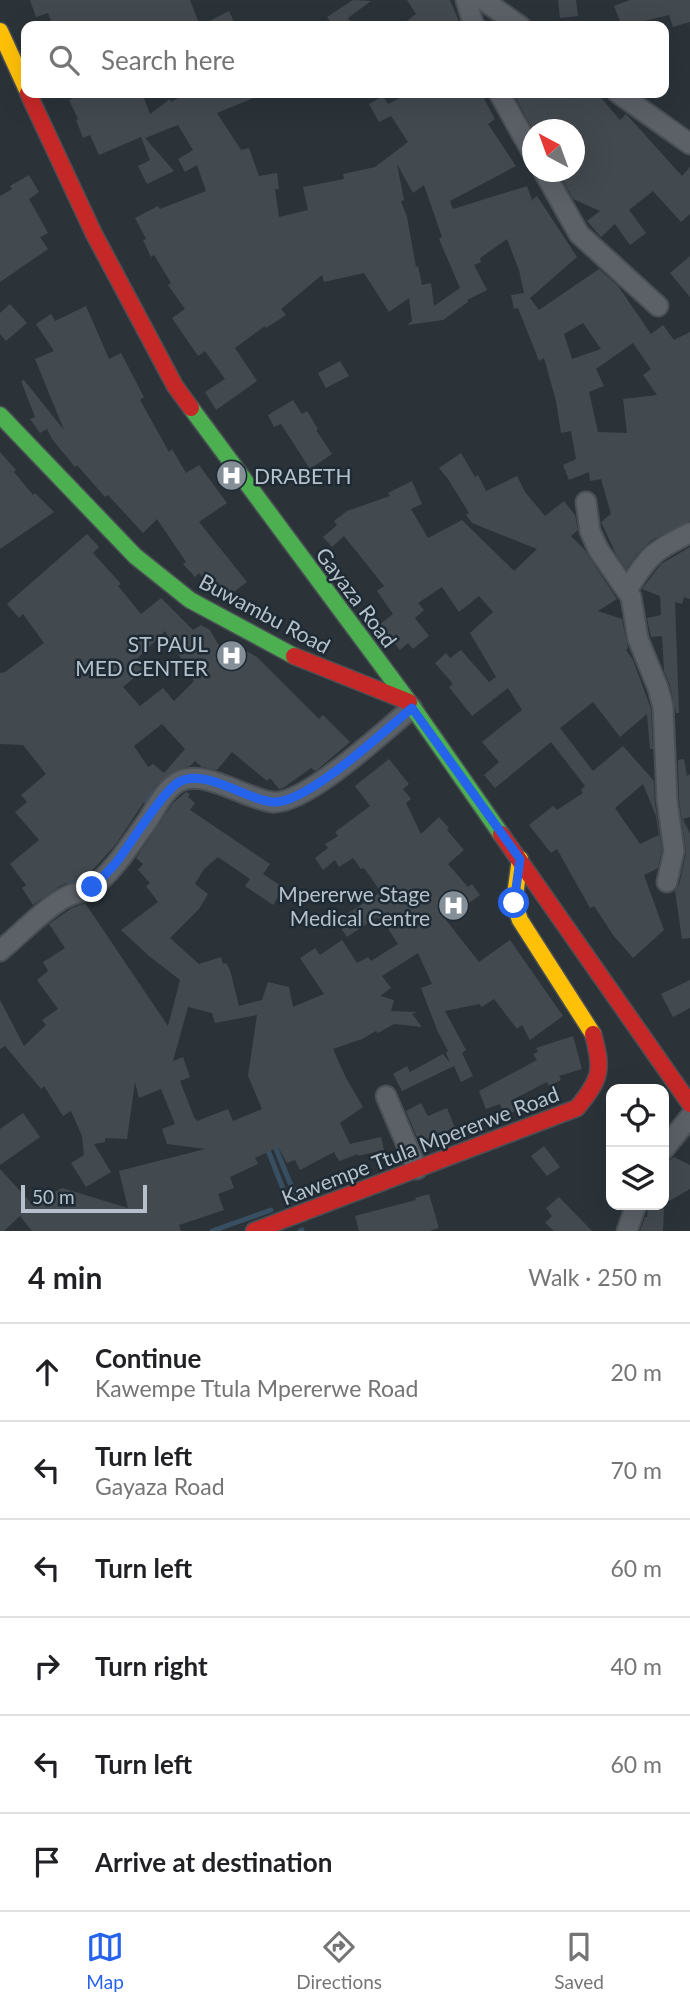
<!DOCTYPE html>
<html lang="en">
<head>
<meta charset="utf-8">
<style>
  body { margin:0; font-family:Lato,sans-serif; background:#f2f2f2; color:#202124 }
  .controls { position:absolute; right:21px; bottom:21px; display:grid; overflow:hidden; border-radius:14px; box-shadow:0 7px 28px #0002 }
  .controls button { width:63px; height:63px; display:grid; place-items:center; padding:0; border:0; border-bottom:2px solid #e0e0e0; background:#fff; color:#202124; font:35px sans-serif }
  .compass { position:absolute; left:522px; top:119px; width:63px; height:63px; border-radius:50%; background:#fff; box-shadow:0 7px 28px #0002; rotate:319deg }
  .scale { position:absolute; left:21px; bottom:18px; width:126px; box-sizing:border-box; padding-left:7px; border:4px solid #b5c0ca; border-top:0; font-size:19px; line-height:24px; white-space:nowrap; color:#b5c0ca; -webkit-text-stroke:5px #1e2a34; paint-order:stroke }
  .stop { position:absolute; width:21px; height:21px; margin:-16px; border:5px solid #2563eb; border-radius:50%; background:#fff }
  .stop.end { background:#2563eb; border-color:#fff; box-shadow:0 2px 7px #0008 }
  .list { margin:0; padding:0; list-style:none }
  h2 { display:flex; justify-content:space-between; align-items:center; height:91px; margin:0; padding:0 28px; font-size:30px }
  h2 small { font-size:23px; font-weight:400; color:#757577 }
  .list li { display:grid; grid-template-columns:46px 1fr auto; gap:21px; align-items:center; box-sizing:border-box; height:98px; padding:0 28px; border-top:2px solid #e0e0e0 }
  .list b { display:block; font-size:26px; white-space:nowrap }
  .list p { margin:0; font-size:23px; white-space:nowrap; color:#757577 }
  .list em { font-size:23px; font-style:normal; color:#757577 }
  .icon { flex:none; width:38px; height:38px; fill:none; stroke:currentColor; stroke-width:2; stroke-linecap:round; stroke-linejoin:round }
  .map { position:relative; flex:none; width:690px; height:1231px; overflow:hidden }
  .search { position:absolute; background:#fff; box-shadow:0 7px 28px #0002; left:21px; right:21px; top:21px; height:77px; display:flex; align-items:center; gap:18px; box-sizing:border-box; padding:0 24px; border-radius:14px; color:#757577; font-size:26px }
  .sheet { height:679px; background:#fff }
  nav { display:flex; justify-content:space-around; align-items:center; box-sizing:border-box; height:98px; border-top:2px solid #e0e0e0; background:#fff; font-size:19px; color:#757577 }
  nav a { display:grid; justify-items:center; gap:4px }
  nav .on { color:#2563eb }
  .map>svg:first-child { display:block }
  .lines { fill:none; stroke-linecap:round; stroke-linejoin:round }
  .stream { stroke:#384f62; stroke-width:5 }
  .building { fill:#434a4f; fill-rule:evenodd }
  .street-casing { stroke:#494f54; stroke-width:23 }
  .fast-casing { stroke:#494f54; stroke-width:19 }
  .slow-casing { stroke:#494f54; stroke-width:19 }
  .jam-casing { stroke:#494f54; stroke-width:19 }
  .street { stroke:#5b6167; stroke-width:19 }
  .fast { stroke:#4caf50; stroke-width:16 }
  .slow { stroke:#ffc107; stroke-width:16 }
  .jam { stroke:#c62828; stroke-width:16 }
  .route { stroke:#2563eb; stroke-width:9 }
  .labels { text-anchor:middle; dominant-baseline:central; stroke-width:5; stroke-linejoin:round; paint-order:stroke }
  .poi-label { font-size:21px; fill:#b5c0ca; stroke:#1e2a34; text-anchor:end }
  .street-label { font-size:21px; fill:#b5c0ca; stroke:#1e2a34 }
</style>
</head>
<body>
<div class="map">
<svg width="690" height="1231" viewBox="0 0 690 1231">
  <rect width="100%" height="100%" fill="#2b3339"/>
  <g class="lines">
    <g class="stream">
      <path d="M 145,800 L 178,768"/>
      <path d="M 66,888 L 82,874"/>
      <path d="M 274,1144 L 290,1183 L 300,1199"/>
      <path d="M 266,1145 L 289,1204"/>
      <path d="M 212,1231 L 271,1210"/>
      <path d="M 300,1231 L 302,1230"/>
    </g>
  </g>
  <g class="building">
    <path d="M 30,0 L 190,0 L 200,26 L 53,26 L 48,13 L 36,17 Z"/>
    <path d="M 353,0 L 371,1 L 348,18 L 353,26 L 334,26 L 327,17 Z"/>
    <path d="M 407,0 L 450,0 L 461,26 L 400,26 L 416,14 Z"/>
    <path d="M 558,0 L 576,0 L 578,16 L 560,18 Z"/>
    <path d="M 630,0 L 690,0 L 690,22 L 673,27 L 669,15 L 640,22 L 641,26 L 622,26 L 614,6 Z"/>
    <path d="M 229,11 L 236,26 L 200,26 Z"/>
    <path d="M 85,93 L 95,93 L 97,97 L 109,93 L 142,93 L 150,114 L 170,99 L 171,102 L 188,93 L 266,93 L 217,113 L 241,150 L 249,148 L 259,176 L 277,173 L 279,189 L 275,189 L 279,217 L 308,210 L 303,187 L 344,179 L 343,174 L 375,167 L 408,142 L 391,116 L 379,122 L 369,104 L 383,96 L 388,104 L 410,93 L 481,93 L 495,119 L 488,124 L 516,166 L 450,201 L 453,209 L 527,186 L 532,200 L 537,196 L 577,257 L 530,298 L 539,310 L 599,269 L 618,286 L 651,334 L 663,325 L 674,340 L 690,332 L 690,521 L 652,540 L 638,553 L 626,569 L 617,556 L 601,522 L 611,514 L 601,479 L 590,481 L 589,472 L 569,480 L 563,465 L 576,459 L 571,431 L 561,433 L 556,401 L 544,358 L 539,361 L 518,308 L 514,309 L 511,295 L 524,293 L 519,270 L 507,239 L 480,258 L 481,262 L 474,265 L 487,290 L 467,300 L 468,302 L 443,320 L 407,325 L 412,321 L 409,298 L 389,312 L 364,273 L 324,282 L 322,275 L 281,309 L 286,315 L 266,328 L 265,326 L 235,348 L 257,381 L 216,410 L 205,392 L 225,379 L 205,351 L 198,356 L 172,318 L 185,309 L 168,285 L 171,283 L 154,255 L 151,257 L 143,240 L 146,239 L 135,218 L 158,206 L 160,209 L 206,191 L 197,165 L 185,172 L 178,159 L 193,150 L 178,125 L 145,138 L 174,171 L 147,184 L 138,166 L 150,160 L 141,137 L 99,155 L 90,135 L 83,138 L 76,120 L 78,119 L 69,100 ZM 397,164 L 413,193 L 424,185 L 442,237 L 439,239 L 460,288 L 434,306 L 431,283 L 422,285 L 418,266 L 416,267 L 407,217 L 401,201 L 404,200 ZM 583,323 L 601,349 L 572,359 L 564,334 ZM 633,343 L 651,369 L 643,375 L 657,395 L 623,399 L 627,433 L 598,432 L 589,392 L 604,386 L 596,369 Z"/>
    <path d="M 513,93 L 597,93 L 620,120 L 626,114 L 682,176 L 690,167 L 690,214 L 681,222 L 653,191 L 629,210 L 646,233 L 630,245 L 615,224 L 601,237 L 587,221 L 600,211 L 573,199 L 561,177 L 567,172 L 575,172 L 575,130 L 533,130 Z"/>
    <path d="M 29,175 L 39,192 L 29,199 L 48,233 L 40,237 L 48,249 L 0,282 L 0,196 L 12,189 L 10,186 Z"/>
    <path d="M 690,256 L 690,297 L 670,273 Z"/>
    <path d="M 10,304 L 27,323 L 6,341 L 0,334 L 0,313 Z"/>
    <path d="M 86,306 L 109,359 L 121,353 L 144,397 L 140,400 L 169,452 L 172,449 L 186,473 L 199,465 L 227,503 L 199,522 L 247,582 L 223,600 L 216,595 L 199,573 L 195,577 L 183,564 L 186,562 L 157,519 L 143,533 L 108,495 L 105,497 L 77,465 L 75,467 L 52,439 L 47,429 L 40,433 L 30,419 L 35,417 L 21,381 L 24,380 L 64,430 L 35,359 L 54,351 L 36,324 L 51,314 L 55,321 Z"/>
    <path d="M 340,361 L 349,376 L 326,388 L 318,373 Z"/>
    <path d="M 293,400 L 302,414 L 307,411 L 318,429 L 316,430 L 332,454 L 310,469 L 281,424 L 274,427 L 268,415 Z"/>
    <path d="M 0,452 L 16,470 L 14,472 L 33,495 L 35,493 L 54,512 L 0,549 Z"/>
    <path d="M 461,453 L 475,477 L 478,475 L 486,491 L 517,476 L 525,492 L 545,516 L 564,501 L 575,515 L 578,530 L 571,536 L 584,549 L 617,599 L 598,611 L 622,619 L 628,648 L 626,650 L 633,660 L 651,709 L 653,749 L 650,749 L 647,714 L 620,737 L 593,702 L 560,728 L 593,771 L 623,746 L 654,781 L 653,765 L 655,802 L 662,850 L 658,868 L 644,875 L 664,930 L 633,958 L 613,935 L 594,906 L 590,908 L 557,849 L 551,853 L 529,825 L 553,806 L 557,810 L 583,793 L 581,790 L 585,786 L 551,742 L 495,788 L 484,775 L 499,762 L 482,742 L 522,710 L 508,688 L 472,716 L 449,687 L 453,684 L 435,663 L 446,653 L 450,658 L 461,650 L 489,682 L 496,677 L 470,633 L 493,612 L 479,596 L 459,612 L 442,587 L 418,603 L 424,610 L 415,618 L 429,636 L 413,649 L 408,643 L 400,650 L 379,625 L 393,614 L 377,591 L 384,586 L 344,536 L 332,547 L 323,537 L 337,525 L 334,521 L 347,511 L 390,496 L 388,493 L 412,481 L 422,504 L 411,509 L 428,538 L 462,520 L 514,571 L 537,549 L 472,523 L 466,515 L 469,513 L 448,479 L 439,468 ZM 643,784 L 656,816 L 659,835 L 640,844 L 615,808 Z"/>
    <path d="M 87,534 L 99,547 L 93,553 L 121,584 L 118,586 L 141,614 L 161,598 L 193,630 L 201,625 L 210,630 L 222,651 L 231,642 L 257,657 L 319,719 L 323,715 L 350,742 L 317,770 L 315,771 L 311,768 L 283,788 L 279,789 L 270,778 L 267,781 L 232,752 L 217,770 L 202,767 L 195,761 L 190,766 L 174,771 L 154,787 L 116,844 L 90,873 L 60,886 L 33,905 L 22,888 L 26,885 L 10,864 L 39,840 L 15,812 L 27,802 L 21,795 L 46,774 L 23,745 L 0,744 L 0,673 L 5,672 L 44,643 L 23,614 L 19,618 L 7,604 ZM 165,631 L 194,681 L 174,701 L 163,688 L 140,706 L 123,687 L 143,670 L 135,661 ZM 162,724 L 185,749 L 164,773 L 153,764 L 148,767 L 134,746 Z"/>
    <path d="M 690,547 L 690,599 L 684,597 L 682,604 L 675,602 L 679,713 L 676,713 L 670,685 L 664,671 L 662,636 L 651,637 L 647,618 L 661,615 L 660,596 L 642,589 L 661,564 Z"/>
    <path d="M 389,759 L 409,784 L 403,789 L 411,799 L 406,803 L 421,834 L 439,817 L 449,828 L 447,830 L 464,850 L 448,864 L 468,887 L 472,884 L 480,895 L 446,920 L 479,962 L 510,940 L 563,1016 L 530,1040 L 522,1025 L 517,1029 L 494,999 L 482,1007 L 479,1004 L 445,1011 L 466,1050 L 462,1053 L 473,1076 L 461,1082 L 454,1066 L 402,1091 L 393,1074 L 407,1066 L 410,1072 L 443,1054 L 450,1063 L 446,1053 L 448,1051 L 438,1032 L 421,988 L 432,984 L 418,953 L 382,976 L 391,988 L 380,996 L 394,1000 L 391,1011 L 417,1012 L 412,1014 L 422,1027 L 394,1024 L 378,1033 L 376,1031 L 362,1039 L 333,1049 L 346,1078 L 363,1107 L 340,1123 L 350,1144 L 381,1137 L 384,1150 L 358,1156 L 358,1154 L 339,1161 L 334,1152 L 300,1170 L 295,1160 L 287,1163 L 278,1147 L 255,1158 L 258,1164 L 230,1177 L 234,1188 L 218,1194 L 224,1210 L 179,1225 L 181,1231 L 32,1231 L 20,1216 L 4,1231 L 0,1231 L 0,1169 L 34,1206 L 51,1193 L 52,1194 L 62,1188 L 128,1208 L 119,1171 L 205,1149 L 167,1144 L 162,1129 L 175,1124 L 161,1089 L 139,1098 L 135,1082 L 127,1139 L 105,1138 L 105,1142 L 94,1144 L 111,1172 L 86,1187 L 71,1163 L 84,1155 L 82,1136 L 71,1111 L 63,1116 L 44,1086 L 41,1089 L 5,1046 L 0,1049 L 0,1000 L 24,1046 L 46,1025 L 42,1020 L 58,1009 L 37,980 L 48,971 L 43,962 L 65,948 L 49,924 L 72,908 L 85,903 L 168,1026 L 180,980 L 149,956 L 121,930 L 158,902 L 146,886 L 150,883 L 138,870 L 143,864 L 136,858 L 173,803 L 186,792 L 190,794 L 188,797 L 195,803 L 190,810 L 270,864 L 263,874 L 284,888 L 273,905 L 245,886 L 250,879 L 218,857 L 204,869 L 195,884 L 208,894 L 199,909 L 170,938 L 199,964 L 221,957 L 223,964 L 226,963 L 230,970 L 239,1006 L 262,1000 L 268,982 L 289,987 L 293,1007 L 324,994 L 300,958 L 315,948 L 320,955 L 342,940 L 357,963 L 368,957 L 371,961 L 398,944 L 381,918 L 379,919 L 377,917 L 347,937 L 336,921 L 381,892 L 364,868 L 361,869 L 353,858 L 339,867 L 335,860 L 323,870 L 315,858 L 328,848 L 325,844 L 338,836 L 335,832 L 370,806 L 355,786 ZM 188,1007 L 212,1013 L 215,1023 L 257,1015 L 248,1076 L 262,1109 L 233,1121 L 228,1109 L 197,1121 L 194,1117 L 180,1081 L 190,1077 L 183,1057 L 173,1061 Z"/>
    <path d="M 684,759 L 687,776 L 690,774 L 690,817 L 683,819 L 690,834 L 690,938 L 682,939 L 675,891 L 679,885 L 686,853 L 679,799 L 678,760 Z"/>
    <path d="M 690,980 L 690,1008 L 673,1017 L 661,994 Z"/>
    <path d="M 573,1036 L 582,1069 L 559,1076 L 561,1080 L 549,1086 L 547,1082 L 512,1100 L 516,1111 L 504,1115 L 500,1104 L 486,1109 L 479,1091 L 537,1060 L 533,1054 L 538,1052 L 536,1048 Z"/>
    <path d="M 421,1103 L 428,1116 L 447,1108 L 455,1128 L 441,1133 L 444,1141 L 422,1149 L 406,1111 Z"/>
    <path d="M 23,1113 L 40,1137 L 0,1165 L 0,1129 Z"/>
    <path d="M 544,1146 L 560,1167 L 547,1176 L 531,1156 Z"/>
    <path d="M 674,1157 L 690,1165 L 690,1189 L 664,1204 L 664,1169 L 668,1161 Z"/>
    <path d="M 429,1194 L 439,1228 L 429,1231 L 359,1231 L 355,1216 L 416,1200 L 415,1198 Z"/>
    <path d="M 559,1197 L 592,1231 L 554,1231 L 545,1223 L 552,1216 L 546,1208 Z"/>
    <path d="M 648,1206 L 664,1207 L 663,1231 L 640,1231 L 645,1217 L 647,1217 Z"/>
  </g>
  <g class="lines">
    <defs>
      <g id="street">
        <path d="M 466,0 L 474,26"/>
        <path d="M 483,0 L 520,26"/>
        <path d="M 499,93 L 532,152"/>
        <path d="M 618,93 L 690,144"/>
        <path d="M 544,172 L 579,234 L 658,306"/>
        <path d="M 586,502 L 590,531 L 598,549 L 631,597 L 638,639 L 658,688 L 663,707 L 667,800 L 674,851 L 667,882"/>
        <path d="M 627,590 C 649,555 653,551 690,533"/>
        <path d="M 0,951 C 17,937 47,906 66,897 C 74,893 84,892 91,888 C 110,876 130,845 143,827 C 154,813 163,789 180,781 C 205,769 246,799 272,802 C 305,806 385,730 412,708"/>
        <path d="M 386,1096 L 417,1169"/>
        <path d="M 664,1149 L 690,1117"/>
        <path d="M 627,1231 L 636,1205"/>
      </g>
      <g id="fast">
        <path d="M 191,408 L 409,702 L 501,834"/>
        <path d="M 0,415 L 135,556 L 190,600 L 294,656"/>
      </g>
      <g id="slow">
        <path d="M 0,31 L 26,88"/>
        <path d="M 520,859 L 514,903 L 520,920 L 593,1034"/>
      </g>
      <g id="jam">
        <path d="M 28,93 L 94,234 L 175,386 L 191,408"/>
        <path d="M 294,656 L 409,702"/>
        <path d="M 501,834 L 690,1104"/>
        <path d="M 254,1231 L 577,1108 C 601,1079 603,1070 593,1034"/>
      </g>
    </defs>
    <use href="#street" class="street-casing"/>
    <use href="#fast" class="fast-casing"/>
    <use href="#slow" class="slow-casing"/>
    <use href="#jam" class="jam-casing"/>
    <use href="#street" class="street"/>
    <use href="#fast" class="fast"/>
    <use href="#slow" class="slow"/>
    <use href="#jam" class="jam"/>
  </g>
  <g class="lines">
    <path class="route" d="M 92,887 C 100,880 108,872 115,864 C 129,847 164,788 181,781 C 207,769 246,800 273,802 C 306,805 385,730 412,708 L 520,859 L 514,903"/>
  </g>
  <defs>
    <symbol id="hospital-disc" viewBox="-11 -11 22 22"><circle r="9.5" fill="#858f97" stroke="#1e2a34"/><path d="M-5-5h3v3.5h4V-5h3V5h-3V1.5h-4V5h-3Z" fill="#fff"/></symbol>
  </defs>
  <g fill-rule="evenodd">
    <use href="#hospital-disc" x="214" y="458" width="35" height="35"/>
    <use href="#hospital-disc" x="214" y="638" width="35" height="35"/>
    <use href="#hospital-disc" x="436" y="888" width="35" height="35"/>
  </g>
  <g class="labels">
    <g class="poi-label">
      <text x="254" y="475" text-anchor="start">DRABETH</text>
      <text x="208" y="643">ST PAUL<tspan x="208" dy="24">MED CENTER</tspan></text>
      <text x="430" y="893">Mpererwe Stage<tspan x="430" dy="24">Medical Centre</tspan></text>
    </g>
    <g class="street-label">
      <text transform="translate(357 597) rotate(53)">Gayaza Road</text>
      <text transform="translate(265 613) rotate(28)">Buwambu Road</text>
      <text transform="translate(420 1145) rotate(-21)">Kawempe Ttula Mpererwe Road</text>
    </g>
  </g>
</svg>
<div class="controls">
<button><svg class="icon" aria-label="locate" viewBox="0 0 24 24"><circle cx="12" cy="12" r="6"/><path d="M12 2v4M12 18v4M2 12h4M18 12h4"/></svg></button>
<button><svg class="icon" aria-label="layers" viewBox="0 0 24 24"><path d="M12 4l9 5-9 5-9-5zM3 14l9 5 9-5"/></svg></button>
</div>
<svg class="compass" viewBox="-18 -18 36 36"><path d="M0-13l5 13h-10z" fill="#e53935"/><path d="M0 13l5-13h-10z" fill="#757577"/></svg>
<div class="scale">50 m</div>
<div class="stop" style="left:514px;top:903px"></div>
<div class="stop end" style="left:92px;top:887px"></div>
<div class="search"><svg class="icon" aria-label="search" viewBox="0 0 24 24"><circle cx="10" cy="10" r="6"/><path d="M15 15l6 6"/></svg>Search here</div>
</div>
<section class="sheet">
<h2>4 min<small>Walk · 250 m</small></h2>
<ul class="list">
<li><svg class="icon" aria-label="ahead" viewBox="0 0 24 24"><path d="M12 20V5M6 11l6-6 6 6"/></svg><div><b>Continue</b><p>Kawempe Ttula Mpererwe Road</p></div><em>20 m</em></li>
<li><svg class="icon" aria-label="left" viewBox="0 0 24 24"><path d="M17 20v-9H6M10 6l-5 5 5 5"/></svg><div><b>Turn left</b><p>Gayaza Road</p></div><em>70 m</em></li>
<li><svg class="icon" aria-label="left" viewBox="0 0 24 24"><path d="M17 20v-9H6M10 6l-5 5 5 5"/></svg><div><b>Turn left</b></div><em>60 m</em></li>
<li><svg class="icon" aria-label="right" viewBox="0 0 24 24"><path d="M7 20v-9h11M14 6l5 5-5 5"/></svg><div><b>Turn right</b></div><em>40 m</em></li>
<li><svg class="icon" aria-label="left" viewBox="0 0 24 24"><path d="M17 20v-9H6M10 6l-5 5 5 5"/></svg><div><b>Turn left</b></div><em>60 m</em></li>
<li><svg class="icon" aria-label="arrive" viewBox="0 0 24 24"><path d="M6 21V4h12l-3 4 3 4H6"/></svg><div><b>Arrive at destination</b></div></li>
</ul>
</section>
<nav>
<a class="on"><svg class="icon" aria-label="map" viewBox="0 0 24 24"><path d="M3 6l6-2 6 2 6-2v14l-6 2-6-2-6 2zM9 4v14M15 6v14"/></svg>Map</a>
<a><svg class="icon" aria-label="directions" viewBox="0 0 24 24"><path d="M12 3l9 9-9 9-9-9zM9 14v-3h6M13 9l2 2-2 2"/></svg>Directions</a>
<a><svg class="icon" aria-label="saved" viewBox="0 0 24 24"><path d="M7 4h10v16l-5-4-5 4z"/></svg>Saved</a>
</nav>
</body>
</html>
